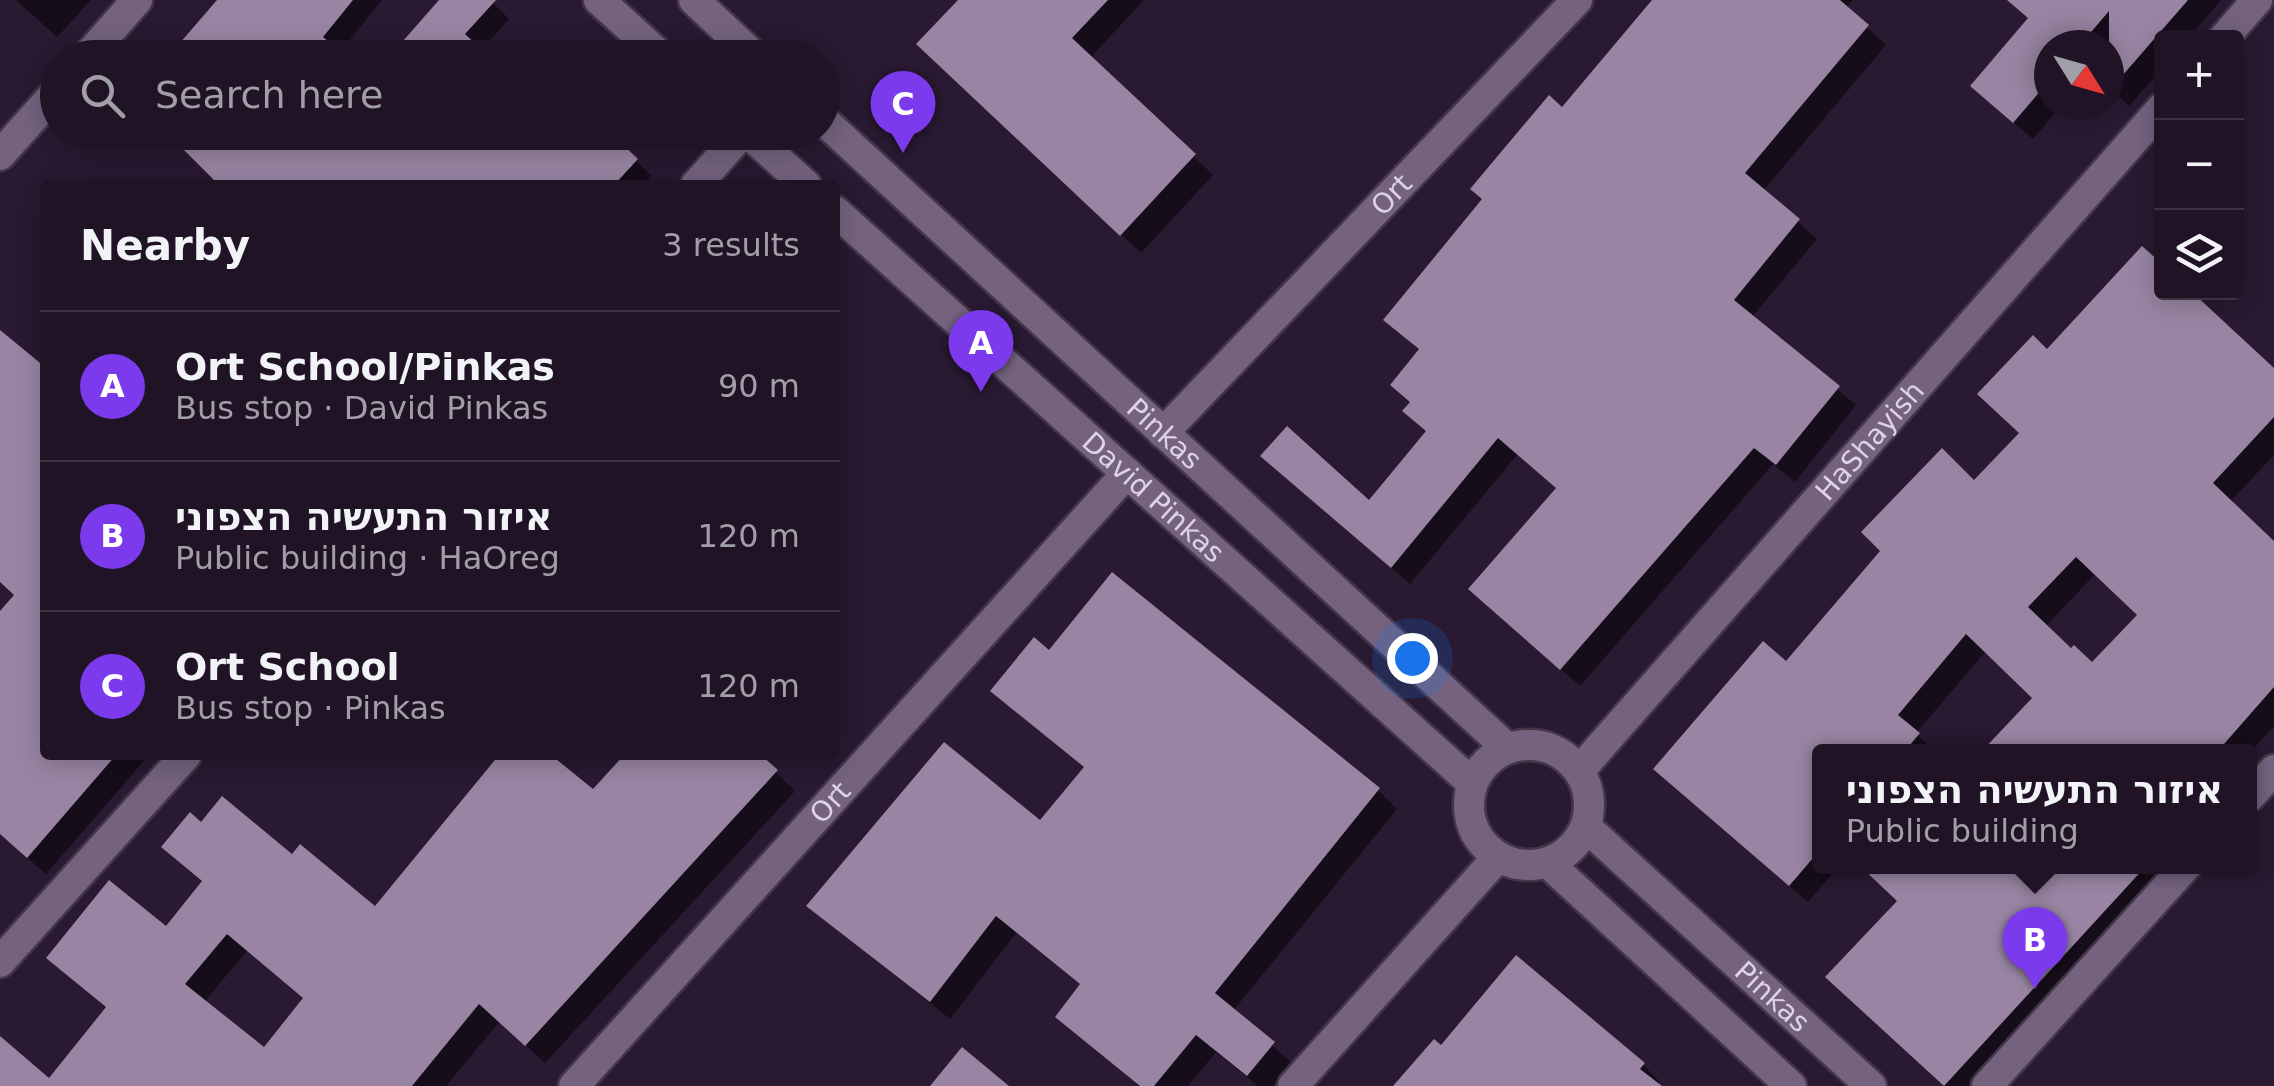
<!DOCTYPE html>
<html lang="en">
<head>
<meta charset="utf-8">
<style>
  body { margin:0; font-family:"DejaVu Sans",Heebo,sans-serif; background:#271c2d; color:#f1f3f6 }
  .controls { position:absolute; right:30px; top:30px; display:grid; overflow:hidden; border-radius:10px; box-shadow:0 5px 25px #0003 }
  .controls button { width:90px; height:90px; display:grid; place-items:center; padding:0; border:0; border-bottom:2px solid #3c3242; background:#1f1325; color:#f1f3f6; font:50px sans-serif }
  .compass { position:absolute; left:2034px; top:30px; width:90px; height:90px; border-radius:50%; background:#1f1325; box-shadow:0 5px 25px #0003; rotate:127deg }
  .you { position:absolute; left:1412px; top:658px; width:35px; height:35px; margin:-25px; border:8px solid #fff; border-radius:50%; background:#1a73e8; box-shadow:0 0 0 15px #1a73e833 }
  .badge { display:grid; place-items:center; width:65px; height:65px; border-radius:50%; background:#7c3aed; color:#fff; font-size:32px; font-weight:700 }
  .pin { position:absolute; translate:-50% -82px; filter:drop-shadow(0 2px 5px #0008) }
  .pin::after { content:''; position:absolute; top:52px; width:35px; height:30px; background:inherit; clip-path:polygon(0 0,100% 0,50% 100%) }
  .popup { position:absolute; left:1812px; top:744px; width:445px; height:130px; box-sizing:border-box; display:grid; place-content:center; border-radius:10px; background:#1f1325; filter:drop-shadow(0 2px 8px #0005); font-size:32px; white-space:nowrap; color:#a19ea7 }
  .popup b { font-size:38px; color:#f1f3f6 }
  .popup::after { content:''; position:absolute; left:50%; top:100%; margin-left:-20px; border:20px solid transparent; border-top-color:#1f1325 }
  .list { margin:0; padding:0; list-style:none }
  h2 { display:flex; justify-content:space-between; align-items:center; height:130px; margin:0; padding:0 40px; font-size:42px }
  h2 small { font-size:32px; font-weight:400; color:#a19ea7 }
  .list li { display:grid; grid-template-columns:65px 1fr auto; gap:30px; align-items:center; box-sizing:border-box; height:150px; padding:0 40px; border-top:2px solid #3c3242 }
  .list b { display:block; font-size:38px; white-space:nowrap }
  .list p { margin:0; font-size:32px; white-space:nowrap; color:#a19ea7 }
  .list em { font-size:32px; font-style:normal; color:#a19ea7 }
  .icon { flex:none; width:55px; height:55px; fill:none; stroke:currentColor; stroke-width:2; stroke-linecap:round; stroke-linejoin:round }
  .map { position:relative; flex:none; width:2274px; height:1086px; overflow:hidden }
  .search { position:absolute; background:#1f1325; box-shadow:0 5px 25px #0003; left:40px; top:40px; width:800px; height:110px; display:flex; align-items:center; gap:25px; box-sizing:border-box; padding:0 35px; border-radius:55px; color:#a19ea7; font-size:38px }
  .panel { position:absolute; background:#1f1325; box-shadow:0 5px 25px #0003; left:40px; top:180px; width:800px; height:580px; border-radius:10px }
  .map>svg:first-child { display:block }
  .shadow { fill:#0007; fill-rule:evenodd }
  .building { fill:#9985a3; fill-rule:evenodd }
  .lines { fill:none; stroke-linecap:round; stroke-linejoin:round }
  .minor-casing { stroke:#433649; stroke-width:35 }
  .minor { stroke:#74627e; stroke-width:30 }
  .labels { text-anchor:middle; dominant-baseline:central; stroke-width:10; stroke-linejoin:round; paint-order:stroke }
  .street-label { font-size:28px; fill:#ded3e3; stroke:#1f1027 }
</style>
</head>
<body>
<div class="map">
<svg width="2274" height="1086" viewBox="0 0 2274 1086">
  <rect width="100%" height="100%" fill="#291931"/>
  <g class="shadow">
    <path d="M 16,0 L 91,0 L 57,37 Z"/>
    <path d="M 220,0 L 382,0 L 339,53 Z"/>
    <path d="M 442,0 L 490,0 L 509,19 L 480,51 L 392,58 Z"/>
    <path d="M 961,0 L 1144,0 L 1090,58 L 1213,175 L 1141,253 L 939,63 Z"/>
    <path d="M 1655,0 L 1853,0 L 1846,8 L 1886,45 L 1763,191 L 1817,239 L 1752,317 L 1856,405 L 1795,482 L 1773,464 L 1580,686 L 1489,607 L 1558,489 L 1517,455 L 1410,584 L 1263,456 L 1369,504 L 1428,432 L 1412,404 L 1421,351 L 1387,320 Z"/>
    <path d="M 2010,0 L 2221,0 L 2189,38 L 2162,38 L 2162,69 L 2129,106 L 2109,88 L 2109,45 L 2049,45 L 2049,105 L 2062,105 L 2033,139 L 1991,104 L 2030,19 Z"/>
    <path d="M 636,161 L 652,176 L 644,185 L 222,185 Z"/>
    <path d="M 2162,292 L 2274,371 L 2274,455 L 2230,502 L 2274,544 L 2274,726 L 2250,752 L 1985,752 L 2035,698 L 1986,651 L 1916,733 L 1935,752 L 1820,752 L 1820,866 L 1839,866 L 1808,902 L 1674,787 L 1786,664 L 2022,434 L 2047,353 ZM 2096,573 L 2140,615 L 2092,665 L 2045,627 Z"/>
    <path d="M 0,333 L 45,370 L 45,755 L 149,755 L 46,874 L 0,834 L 0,615 L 16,596 L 0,582 Z"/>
    <path d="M 1049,653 L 1378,790 L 1397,809 L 1233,1011 L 1292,1063 L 1273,1086 L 1258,1086 L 1216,1052 L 1188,1086 L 1139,1086 L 1058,1016 L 1082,986 L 1016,933 L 950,1019 L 809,905 L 1041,824 L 1086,769 L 993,691 Z"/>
    <path d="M 502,755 L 547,755 L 593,793 L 628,755 L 758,755 L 795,791 L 545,1063 L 500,1021 L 446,1086 L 0,1086 L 0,1039 L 50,1081 L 108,1009 L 49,958 L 166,929 L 204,883 L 183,865 L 201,825 L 292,857 L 375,910 ZM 247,951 L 305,999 L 264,1050 L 204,1002 Z"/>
    <path d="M 1877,866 L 2182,866 L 1979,1086 L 1944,1086 L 1847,995 L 1900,902 Z"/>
    <path d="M 1441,1049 L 1643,1065 L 1659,1081 L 1658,1086 L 1415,1086 Z"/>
  </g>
  <g class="building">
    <path d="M 217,0 L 353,0 L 323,37 L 348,58 L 167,58 Z"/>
    <path d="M 439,0 L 496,0 L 465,34 L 491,58 L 388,58 Z"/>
    <path d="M 958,0 L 1108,0 L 1072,38 L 1196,154 L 1120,236 L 916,44 Z"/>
    <path d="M 1652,0 L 1840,0 L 1869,25 L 1745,173 L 1800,219 L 1734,300 L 1840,386 L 1776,465 L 1754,448 L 1560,670 L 1468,589 L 1556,488 L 1498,438 L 1391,568 L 1260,456 L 1287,426 L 1369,500 L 1426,431 L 1402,411 L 1410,402 L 1390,385 L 1419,349 L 1383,320 L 1482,199 L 1470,189 L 1549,95 L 1562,107 Z"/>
    <path d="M 2007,0 L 2188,0 L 2109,91 L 2109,11 L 2080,45 L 2049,45 L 2049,81 L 2013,123 L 1970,86 L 2028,18 Z"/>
    <path d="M 166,132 L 609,132 L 638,159 L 614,185 L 219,185 Z"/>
    <path d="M 2142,246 L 2162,264 L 2162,292 L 2192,292 L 2274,368 L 2274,417 L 2213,483 L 2274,541 L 2274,687 L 2217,752 L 1981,752 L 2032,698 L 1966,634 L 1898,715 L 1920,733 L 1904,752 L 1820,752 L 1820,850 L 1789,886 L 1653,769 L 1763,641 L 1786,661 L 1880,551 L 1861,532 L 1942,448 L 1974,480 L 2019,433 L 1977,394 L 2033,335 L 2047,349 ZM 2076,557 L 2137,615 L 2092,662 L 2074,645 L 2071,648 L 2028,607 Z"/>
    <path d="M 0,330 L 45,367 L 45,755 L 116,755 L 27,858 L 0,834 L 0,611 L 14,595 L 0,582 Z"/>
    <path d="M 1112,572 L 1380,788 L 1215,993 L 1275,1042 L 1247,1076 L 1196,1035 L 1154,1086 L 1140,1086 L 1055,1017 L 1080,984 L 996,916 L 930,1002 L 806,906 L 944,742 L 1040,820 L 1084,767 L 990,691 L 1034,637 L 1049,650 Z"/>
    <path d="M 499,755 L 551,755 L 593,789 L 624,755 L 761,755 L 778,770 L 525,1046 L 479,1004 L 412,1086 L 0,1086 L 0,1036 L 49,1078 L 106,1007 L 46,958 L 109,880 L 166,926 L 202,881 L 161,847 L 190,812 L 201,822 L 222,796 L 292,854 L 300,844 L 375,906 ZM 227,934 L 303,998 L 264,1047 L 185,984 Z"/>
    <path d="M 1860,866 L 2146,866 L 1944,1086 L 1825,977 L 1897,901 Z"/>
    <path d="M 1516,955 L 1645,1063 L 1640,1069 L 1662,1086 L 1393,1086 L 1434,1039 L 1441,1045 Z"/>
    <path d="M 962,1047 L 1009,1086 L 930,1086 Z"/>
  </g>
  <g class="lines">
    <defs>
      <g id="minor">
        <path d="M 599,0 L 663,58"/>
        <path d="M 694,0 L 756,58"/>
        <path d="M 2224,38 L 2257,0"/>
        <path d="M 86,58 L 137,0"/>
        <path id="s1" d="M 822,119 L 1507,748"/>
        <path d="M 747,132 L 806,185"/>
        <path d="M 0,155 L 58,90"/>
        <path d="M 696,185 L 743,132"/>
        <path id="s2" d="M 835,211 L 1472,783"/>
        <path id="s3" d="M 1163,433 L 1577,0"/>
        <circle cx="1529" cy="805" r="60"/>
        <path id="s4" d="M 1579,771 L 2162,108"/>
        <path d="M 2250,796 L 2274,770"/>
        <path id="s5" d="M 1586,827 L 1871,1086"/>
        <path d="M 1548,863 L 1791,1086"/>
        <path d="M 0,962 L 186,755"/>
        <path id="s6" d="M 574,1086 L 1127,473"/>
        <path d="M 1293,1086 L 1497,858"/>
        <path d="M 1987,1086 L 2186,866"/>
      </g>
    </defs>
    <use href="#minor" class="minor-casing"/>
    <use href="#minor" class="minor"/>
  </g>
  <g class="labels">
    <g class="street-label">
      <text stroke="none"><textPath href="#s3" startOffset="330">Ort</textPath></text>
      <text stroke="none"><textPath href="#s1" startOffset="465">Pinkas</textPath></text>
      <text stroke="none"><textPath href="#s4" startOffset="440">HaShayish</textPath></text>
      <text stroke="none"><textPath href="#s2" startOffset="428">David Pinkas</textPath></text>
      <text stroke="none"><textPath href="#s6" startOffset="382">Ort</textPath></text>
      <text stroke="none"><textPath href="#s5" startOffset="252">Pinkas</textPath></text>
    </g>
  </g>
</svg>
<div class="controls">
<button>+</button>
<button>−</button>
<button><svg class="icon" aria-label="layers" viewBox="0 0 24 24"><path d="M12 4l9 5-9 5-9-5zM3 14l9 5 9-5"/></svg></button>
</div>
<svg class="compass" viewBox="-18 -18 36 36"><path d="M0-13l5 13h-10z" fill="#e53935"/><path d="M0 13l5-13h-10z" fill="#a19ea7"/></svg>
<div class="you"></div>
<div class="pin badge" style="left:981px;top:392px">A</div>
<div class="pin badge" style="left:2035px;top:989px">B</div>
<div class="popup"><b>איזור התעשיה הצפוני</b>Public building</div>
<div class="pin badge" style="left:903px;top:153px">C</div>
<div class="search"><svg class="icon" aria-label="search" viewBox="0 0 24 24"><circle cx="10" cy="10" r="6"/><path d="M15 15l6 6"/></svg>Search here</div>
<section class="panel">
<h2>Nearby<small>3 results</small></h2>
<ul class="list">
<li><span class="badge">A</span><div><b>Ort School/Pinkas</b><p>Bus stop · David Pinkas</p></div><em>90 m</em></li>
<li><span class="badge">B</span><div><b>איזור התעשיה הצפוני</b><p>Public building · HaOreg</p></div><em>120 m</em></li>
<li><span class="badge">C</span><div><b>Ort School</b><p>Bus stop · Pinkas</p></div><em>120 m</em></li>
</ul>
</section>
</div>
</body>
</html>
